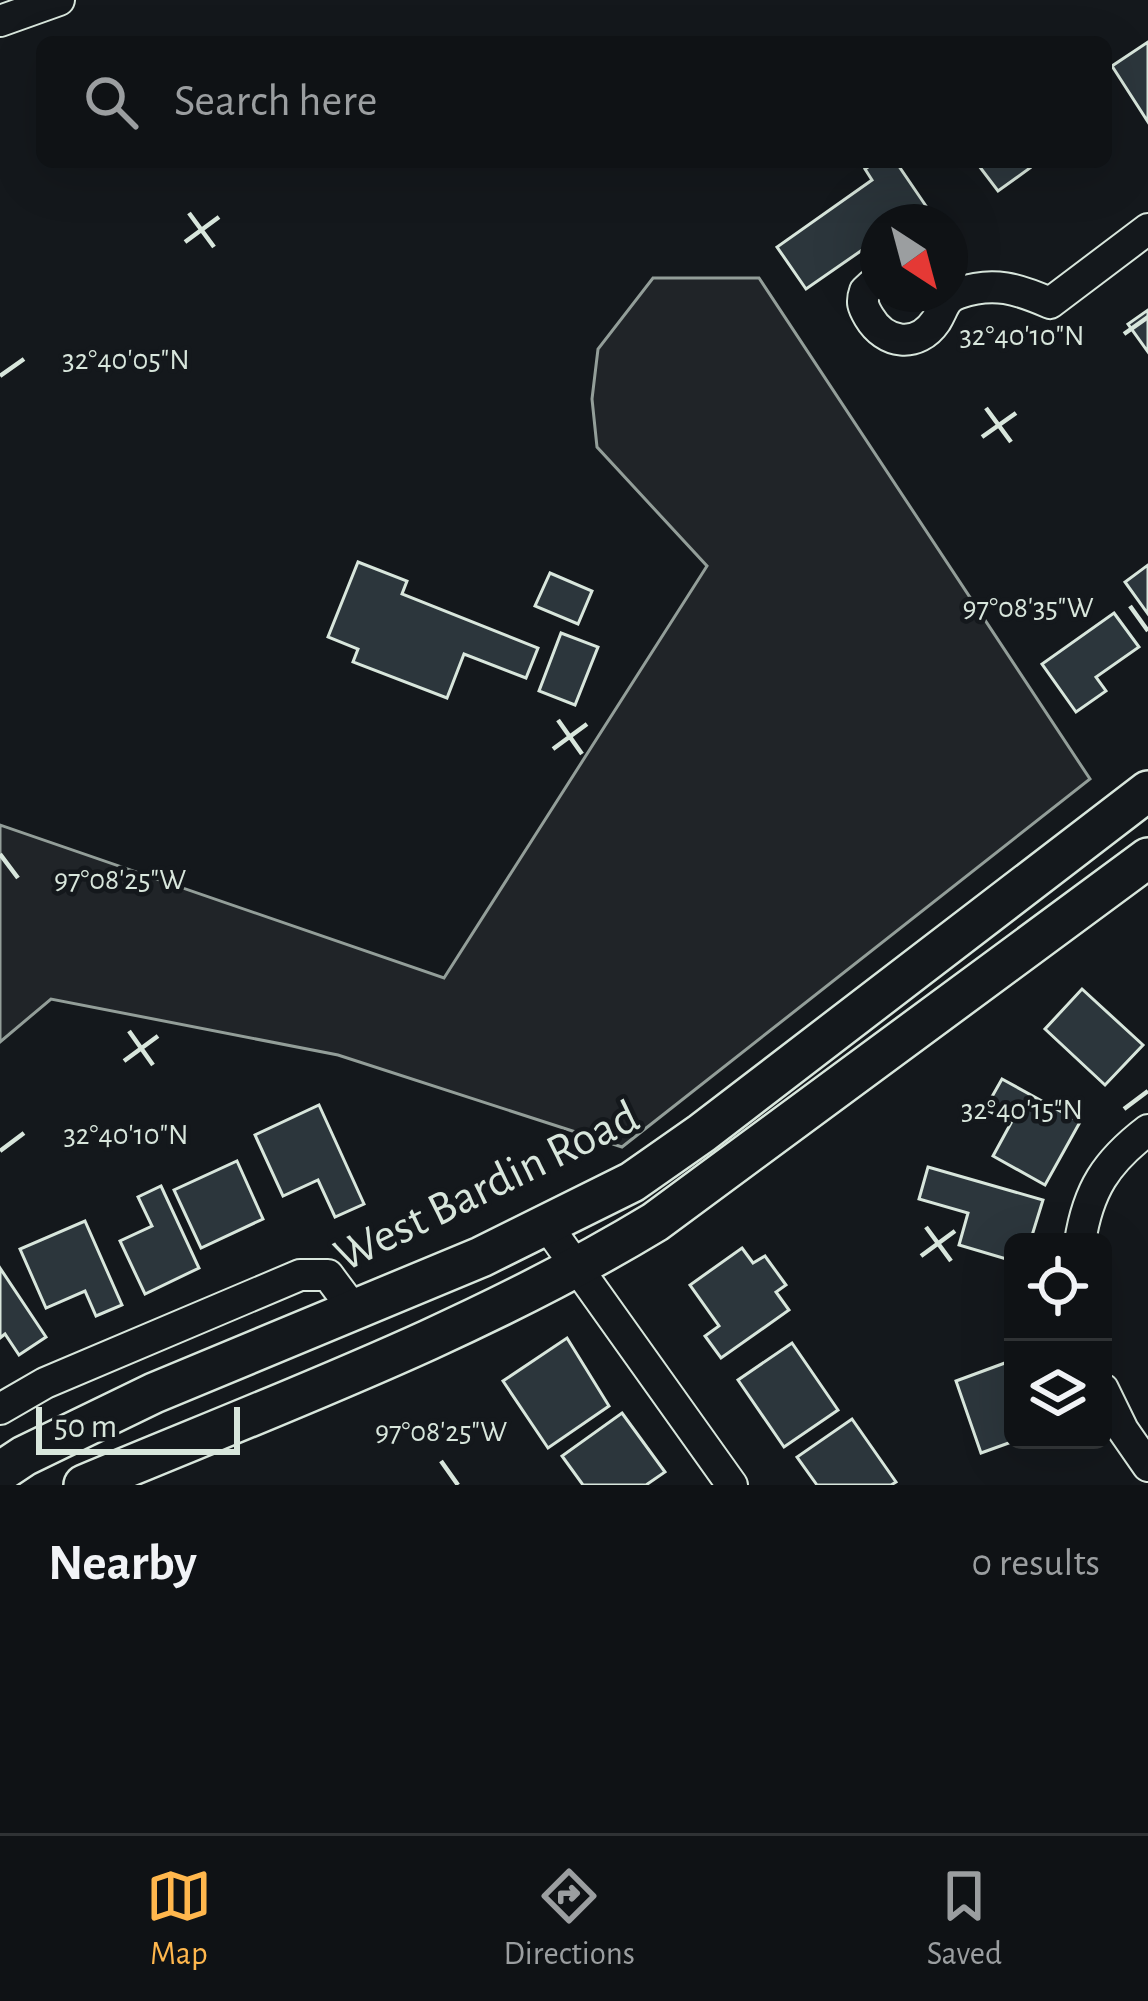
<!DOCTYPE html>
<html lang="en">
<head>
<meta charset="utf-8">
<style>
  body { margin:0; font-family:"Alegreya Sans",sans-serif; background:#1d2022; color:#f1f3f6 }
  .controls { position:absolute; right:36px; bottom:36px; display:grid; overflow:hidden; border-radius:18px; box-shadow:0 12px 48px #0002 }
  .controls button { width:108px; height:108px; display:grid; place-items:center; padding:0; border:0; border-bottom:3px solid #2f3234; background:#0f1215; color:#f1f3f6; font:60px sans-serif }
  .compass { position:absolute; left:860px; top:204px; width:108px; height:108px; border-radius:50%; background:#0f1215; box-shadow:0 12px 48px #0002; rotate:144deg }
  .scale { position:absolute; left:36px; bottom:30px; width:204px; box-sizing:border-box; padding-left:12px; border:6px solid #d8e6dc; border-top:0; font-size:33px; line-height:42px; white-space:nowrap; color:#d8e6dc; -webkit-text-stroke:9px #14181c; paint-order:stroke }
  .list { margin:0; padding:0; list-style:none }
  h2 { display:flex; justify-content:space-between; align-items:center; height:156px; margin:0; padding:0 48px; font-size:51px }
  h2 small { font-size:39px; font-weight:400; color:#9b9ea0 }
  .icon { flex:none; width:66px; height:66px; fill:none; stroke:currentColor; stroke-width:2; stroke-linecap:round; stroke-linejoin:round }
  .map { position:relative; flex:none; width:1148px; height:1485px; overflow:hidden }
  .search { position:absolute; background:#0f1215; box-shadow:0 12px 48px #0002; left:36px; right:36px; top:36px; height:132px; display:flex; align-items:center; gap:30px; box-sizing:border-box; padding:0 42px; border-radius:18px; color:#9b9ea0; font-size:45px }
  .sheet { height:348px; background:#0f1215 }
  nav { display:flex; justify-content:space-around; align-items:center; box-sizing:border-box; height:168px; border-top:3px solid #2f3234; background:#0f1215; font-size:33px; color:#9b9ea0 }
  nav a { display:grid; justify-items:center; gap:6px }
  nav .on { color:#ffb74d }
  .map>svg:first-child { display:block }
  .green { fill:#202428; stroke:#939e99; stroke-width:3 }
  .building { fill:#2c363c; stroke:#d8e6dc; stroke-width:3 }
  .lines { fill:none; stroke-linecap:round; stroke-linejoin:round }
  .minor-casing { stroke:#d8e6dc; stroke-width:34 }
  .major-casing { stroke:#d8e6dc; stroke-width:44 }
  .minor { stroke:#14181c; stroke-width:30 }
  .major { stroke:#14181c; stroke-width:39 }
  .ticks { fill:none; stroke:#d8e6dc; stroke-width:4.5 }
  .labels { text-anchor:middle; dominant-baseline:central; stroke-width:9; stroke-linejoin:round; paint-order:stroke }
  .street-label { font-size:48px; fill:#d8e6dc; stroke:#14181c }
  .ticks-label { font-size:30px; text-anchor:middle; fill:#d8e6dc; stroke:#14181c; stroke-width:9; stroke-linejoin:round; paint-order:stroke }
</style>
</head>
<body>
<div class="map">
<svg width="1148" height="1485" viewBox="0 0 1148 1485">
  <rect width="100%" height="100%" fill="#14181c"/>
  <path class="green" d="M 653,278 L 759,278 L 1090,779 L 622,1147 L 338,1055 L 51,999 L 0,1042 L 0,825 L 444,978 L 707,566 L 597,447 L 592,399 L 598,349 Z"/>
  <g class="building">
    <path d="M 1148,42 L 1148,122 L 1112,66 Z"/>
    <path d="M 876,162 L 896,162 L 926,206 L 903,222 L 878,222 L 878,239 L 806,289 L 777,247 L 872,180 L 865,169 Z"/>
    <path d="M 976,162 L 1026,162 L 1030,168 L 998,191 Z"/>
    <path d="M 1148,310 L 1148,352 L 1128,324 Z"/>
    <path d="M 358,562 L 407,581 L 402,594 L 538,648 L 526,678 L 464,654 L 447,698 L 353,662 L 358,649 L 328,637 Z"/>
    <path d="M 1148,565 L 1148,614 L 1125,582 Z"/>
    <path d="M 550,573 L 592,591 L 578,624 L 535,606 Z"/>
    <path d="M 1114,613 L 1139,647 L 1096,677 L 1106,691 L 1076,712 L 1042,664 Z"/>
    <path d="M 561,633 L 598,647 L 575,705 L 539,691 Z"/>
    <path d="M 1082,989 L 1143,1045 L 1105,1085 L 1045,1029 Z"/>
    <path d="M 1002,1079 L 1080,1122 L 1045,1185 L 993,1156 L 1011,1123 L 985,1109 Z"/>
    <path d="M 319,1105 L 364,1204 L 335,1217 L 318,1180 L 283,1196 L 255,1135 Z"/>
    <path d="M 237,1161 L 263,1219 L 201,1248 L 174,1190 Z"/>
    <path d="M 928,1167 L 1043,1200 L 1030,1242 L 1013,1242 L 1013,1261 L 959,1245 L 968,1213 L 919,1199 Z"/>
    <path d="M 161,1186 L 199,1268 L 145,1294 L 120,1241 L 152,1226 L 138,1197 Z"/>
    <path d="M 85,1221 L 122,1305 L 96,1316 L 85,1291 L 46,1308 L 20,1249 Z"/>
    <path d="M 742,1248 L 753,1263 L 765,1256 L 786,1285 L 776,1292 L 789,1310 L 721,1358 L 705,1336 L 719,1326 L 690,1285 Z"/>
    <path d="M 0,1268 L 46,1337 L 19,1355 L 5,1334 L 0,1338 Z"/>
    <path d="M 567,1338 L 609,1406 L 548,1448 L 503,1381 Z"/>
    <path d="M 792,1343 L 838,1410 L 784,1447 L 738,1380 Z"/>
    <path d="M 1013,1360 L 1013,1440 L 1017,1440 L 981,1453 L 956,1381 Z"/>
    <path d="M 622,1413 L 665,1472 L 646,1485 L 583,1485 L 562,1456 Z"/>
    <path d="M 852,1419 L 896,1482 L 891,1485 L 817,1485 L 797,1457 Z"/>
  </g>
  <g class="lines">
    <defs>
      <g id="minor">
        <path d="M 0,21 L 59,0"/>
        <path d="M 878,279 L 865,291 C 861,302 863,307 869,317 C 885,344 917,349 936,321 C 944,308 944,298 959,293 C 994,281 1018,289 1050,303 L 1148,229"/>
        <path d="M 546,1224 L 732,1485"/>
        <path d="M 1080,1242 C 1088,1190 1106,1162 1148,1130"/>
        <path d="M 1103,1389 L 1123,1430 L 1148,1466"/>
        <path d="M 0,1409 L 45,1383 L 300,1275 L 328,1275 L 354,1310"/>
      </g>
      <g id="major">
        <path d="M 0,1472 L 24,1456 L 154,1393 L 481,1257 L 632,1182 L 702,1133 L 1148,791"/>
        <path d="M 84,1485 C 277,1404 475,1331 655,1222 L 1148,858"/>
      </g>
    </defs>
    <use href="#minor" class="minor-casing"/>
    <use href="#major" class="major-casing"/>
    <use href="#minor" class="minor"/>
    <use href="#major" class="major"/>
  </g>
  <path class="ticks" d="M 189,213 L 214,247M 185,242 L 219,217M 1124,334 L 1148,317M 0,376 L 24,359M 986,408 L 1011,442M 982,437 L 1016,413M 1130,606 L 1148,631M 558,720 L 582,754M 553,749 L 587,724M 0,854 L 18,878M 129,1031 L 153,1065M 124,1061 L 158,1036M 1124,1109 L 1148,1091M 0,1151 L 24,1133M 926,1227 L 951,1261M 921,1256 L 955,1231M 441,1461 L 458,1485"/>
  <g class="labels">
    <g class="street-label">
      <text transform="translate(487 1187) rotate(-26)">West Bardin Road</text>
    </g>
  </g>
  <g class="ticks-label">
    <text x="1022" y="345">32°40'10"N</text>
    <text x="126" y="369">32°40'05"N</text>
    <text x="1028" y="617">97°08'35"W</text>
    <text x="120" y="889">97°08'25"W</text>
    <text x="1022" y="1119">32°40'15"N</text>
    <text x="126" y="1144">32°40'10"N</text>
    <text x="441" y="1441">97°08'25"W</text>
  </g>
</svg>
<div class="controls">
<button><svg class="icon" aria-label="locate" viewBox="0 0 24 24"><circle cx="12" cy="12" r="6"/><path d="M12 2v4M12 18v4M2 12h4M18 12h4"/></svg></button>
<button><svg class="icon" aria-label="layers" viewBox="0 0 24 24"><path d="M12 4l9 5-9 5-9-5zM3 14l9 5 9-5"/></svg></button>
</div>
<svg class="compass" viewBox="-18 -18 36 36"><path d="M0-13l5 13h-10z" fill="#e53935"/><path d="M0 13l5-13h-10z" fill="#9b9ea0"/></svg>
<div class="scale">50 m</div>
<div class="search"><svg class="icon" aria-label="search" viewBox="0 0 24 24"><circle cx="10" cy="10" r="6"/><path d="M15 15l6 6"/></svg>Search here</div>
</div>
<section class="sheet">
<h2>Nearby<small>0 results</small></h2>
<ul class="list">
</ul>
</section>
<nav>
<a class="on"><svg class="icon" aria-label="map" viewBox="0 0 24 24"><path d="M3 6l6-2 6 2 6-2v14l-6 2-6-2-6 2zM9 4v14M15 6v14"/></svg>Map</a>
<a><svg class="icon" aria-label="directions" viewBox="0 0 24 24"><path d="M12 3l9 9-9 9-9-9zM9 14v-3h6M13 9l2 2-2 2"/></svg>Directions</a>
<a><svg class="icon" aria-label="saved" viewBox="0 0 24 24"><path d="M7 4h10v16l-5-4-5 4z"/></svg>Saved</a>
</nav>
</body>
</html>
